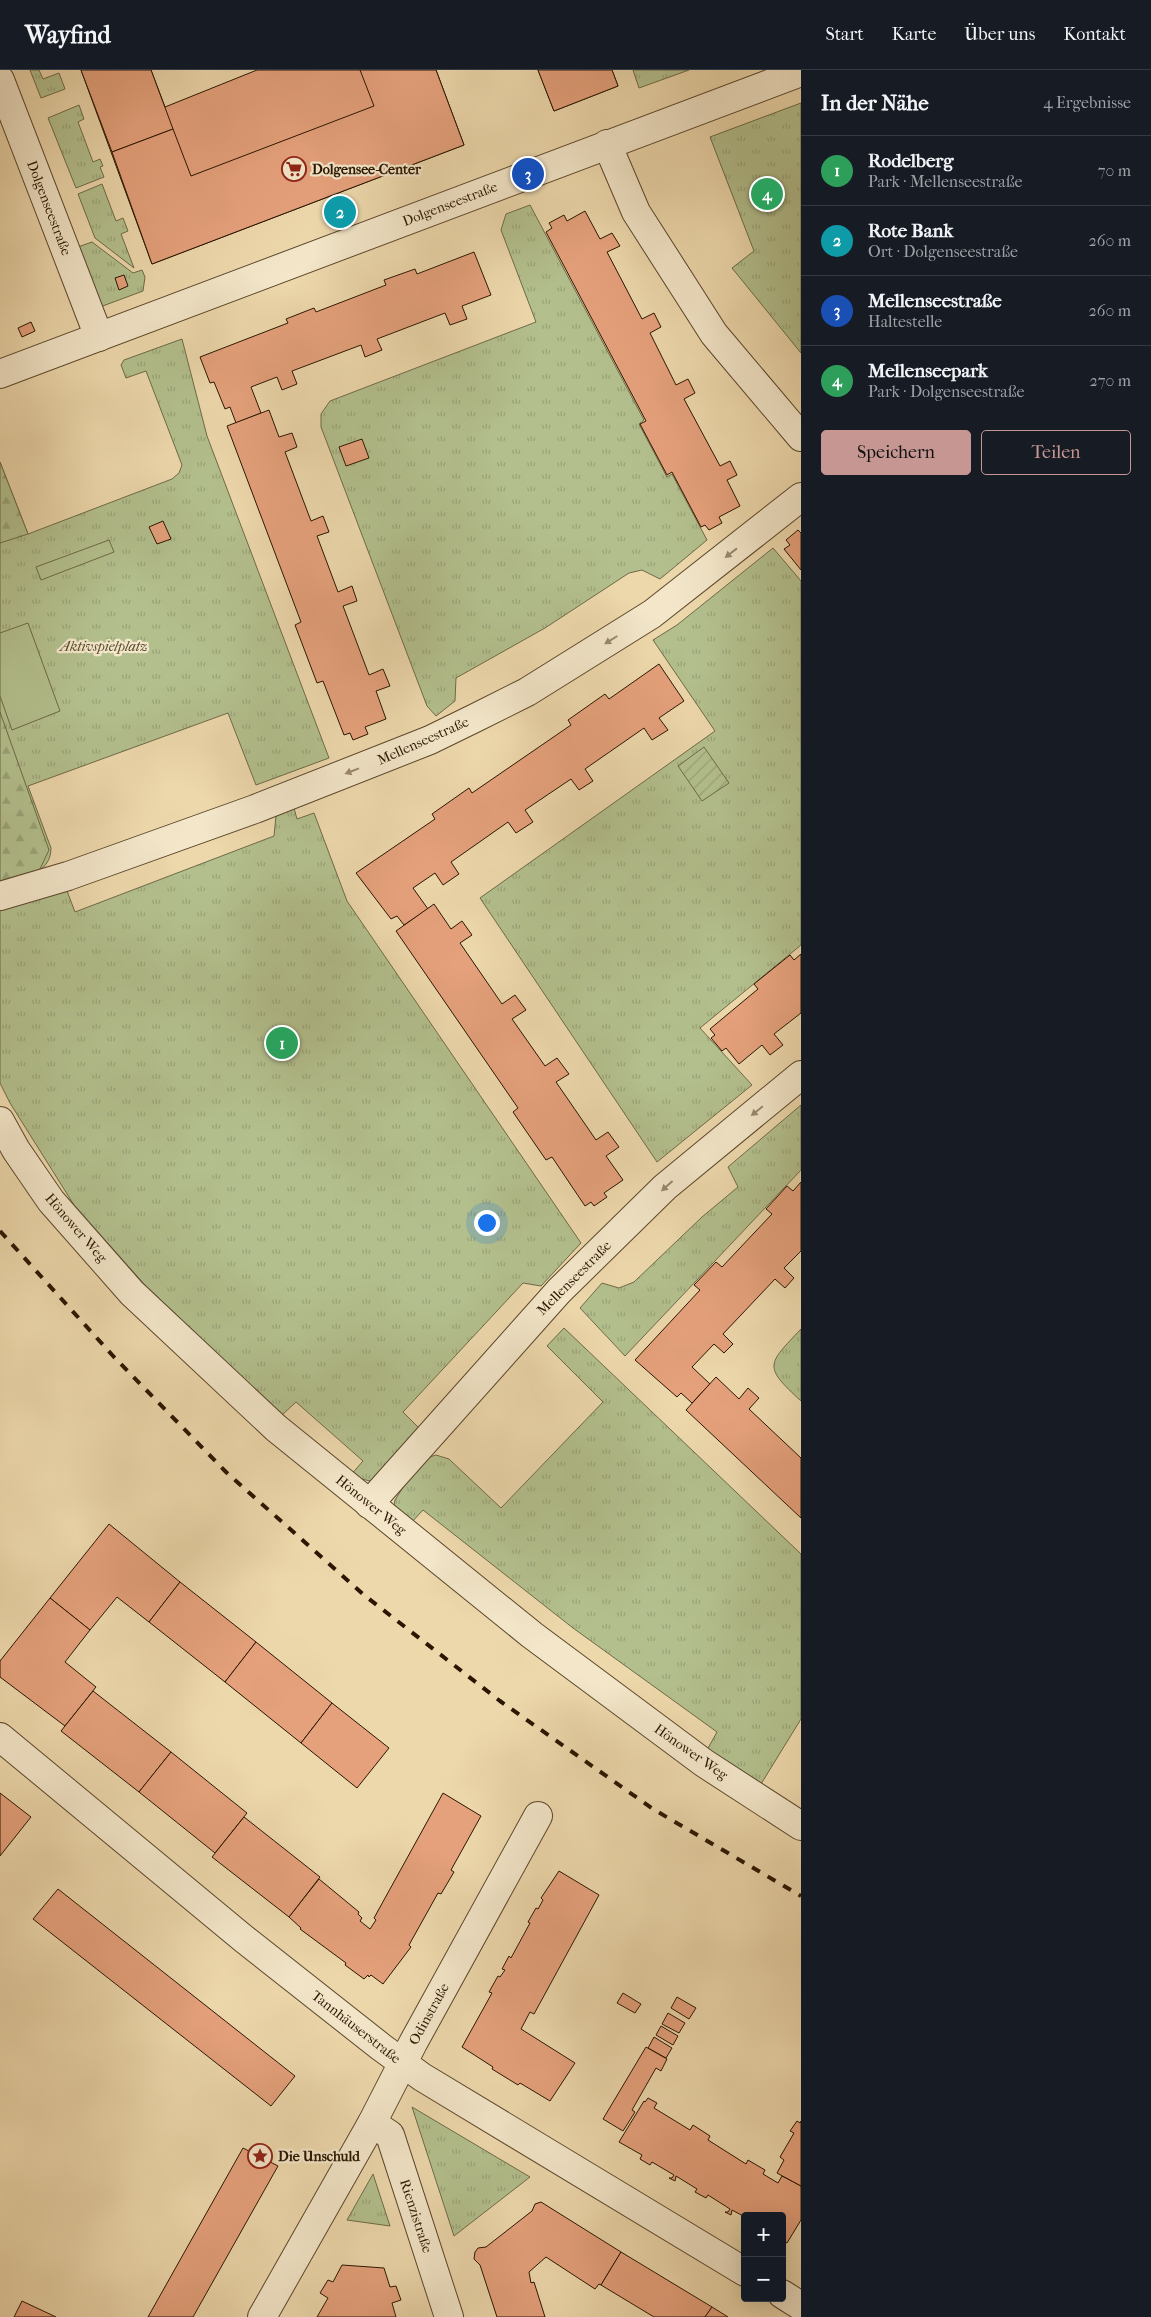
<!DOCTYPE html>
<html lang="de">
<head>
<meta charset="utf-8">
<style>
  body { margin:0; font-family:"IM FELL French Canon",serif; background:#20242c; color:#f1f3f6 }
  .controls { position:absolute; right:15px; bottom:15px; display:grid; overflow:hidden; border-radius:5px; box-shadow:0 5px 20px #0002 }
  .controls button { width:45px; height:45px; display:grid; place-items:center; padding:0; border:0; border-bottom:1px solid #363941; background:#171b24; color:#f1f3f6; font:25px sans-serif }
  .you { position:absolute; left:486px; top:1152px; width:18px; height:18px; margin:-12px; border:4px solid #fff; border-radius:50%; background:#1a73e8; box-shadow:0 0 0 8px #1a73e833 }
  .badge { display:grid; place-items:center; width:32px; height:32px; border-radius:50%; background:#c59692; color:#fff; font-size:16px; font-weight:700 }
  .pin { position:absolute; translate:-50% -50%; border:2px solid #fff; box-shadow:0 1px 5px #0006 }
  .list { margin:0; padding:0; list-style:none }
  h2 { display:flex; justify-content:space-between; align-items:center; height:65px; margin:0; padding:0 20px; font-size:21px }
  h2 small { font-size:16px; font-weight:400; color:#9ea1a6 }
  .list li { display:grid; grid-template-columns:32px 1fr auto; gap:15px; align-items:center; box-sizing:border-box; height:70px; padding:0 20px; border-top:1px solid #363941 }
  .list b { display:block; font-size:19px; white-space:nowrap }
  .list p { margin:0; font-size:16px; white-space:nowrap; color:#9ea1a6 }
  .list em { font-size:16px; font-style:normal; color:#9ea1a6 }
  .actions { display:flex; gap:10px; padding:15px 20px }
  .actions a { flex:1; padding:11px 0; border:1px solid #c59692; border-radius:5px; text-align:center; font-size:18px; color:#c59692 }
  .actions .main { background:#c59692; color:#111 }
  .map { position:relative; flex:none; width:801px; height:2247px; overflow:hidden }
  header { display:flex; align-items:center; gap:30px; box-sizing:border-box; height:70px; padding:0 25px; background:#171b24; border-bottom:1px solid #363941 }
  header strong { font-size:24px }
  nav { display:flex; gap:28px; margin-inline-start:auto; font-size:18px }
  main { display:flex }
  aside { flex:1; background:#171b24 }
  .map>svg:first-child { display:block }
  .grass { fill:url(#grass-tufts); stroke:#6e6a47 }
  .forest { fill:url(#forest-firs); stroke:#6e6a47 }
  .garden { fill:url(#garden-furrows); stroke:#6e6a47 }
  .pitch { fill:#b3c08e; stroke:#6e6a47 }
  .building { fill:#e5a17c; stroke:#2a1500 }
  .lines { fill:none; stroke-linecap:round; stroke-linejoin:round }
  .minor-casing { stroke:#5b462b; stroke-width:30 }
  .minor { stroke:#f3e6c9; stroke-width:28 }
  .rail { stroke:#2a1500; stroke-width:4; stroke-dasharray:9 9; stroke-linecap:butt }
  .oneway { fill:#99886f }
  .labels { text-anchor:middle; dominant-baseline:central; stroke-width:4.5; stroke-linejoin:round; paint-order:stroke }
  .poi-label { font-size:14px; font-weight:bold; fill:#2a1500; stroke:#f3e6c9; text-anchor:start }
  .street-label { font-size:14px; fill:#2a1500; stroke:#f3e6c9 }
  .park-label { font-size:14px; font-style:italic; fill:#53482b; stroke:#f3e6c9 }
</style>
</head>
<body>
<header>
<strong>Wayfind</strong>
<nav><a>Start</a><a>Karte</a><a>Über uns</a><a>Kontakt</a></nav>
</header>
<main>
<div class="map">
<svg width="801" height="2247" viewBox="0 0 801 2247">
  <defs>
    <pattern id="grass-tufts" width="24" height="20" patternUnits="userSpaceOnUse" patternTransform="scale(1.25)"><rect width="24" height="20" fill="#b3c08e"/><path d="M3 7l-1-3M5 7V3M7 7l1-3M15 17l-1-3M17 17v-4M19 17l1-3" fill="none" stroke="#9aa479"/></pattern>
    <pattern id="forest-firs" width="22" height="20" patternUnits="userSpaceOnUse" patternTransform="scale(1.25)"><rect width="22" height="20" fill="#b3c08e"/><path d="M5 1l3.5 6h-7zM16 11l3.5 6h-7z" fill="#9aa479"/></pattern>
    <pattern id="garden-furrows" width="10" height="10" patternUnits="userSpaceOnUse" patternTransform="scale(1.25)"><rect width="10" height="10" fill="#b3c08e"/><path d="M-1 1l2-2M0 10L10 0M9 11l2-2" fill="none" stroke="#9aa479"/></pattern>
  </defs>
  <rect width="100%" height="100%" fill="#edd8ac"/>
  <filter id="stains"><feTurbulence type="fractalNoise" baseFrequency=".004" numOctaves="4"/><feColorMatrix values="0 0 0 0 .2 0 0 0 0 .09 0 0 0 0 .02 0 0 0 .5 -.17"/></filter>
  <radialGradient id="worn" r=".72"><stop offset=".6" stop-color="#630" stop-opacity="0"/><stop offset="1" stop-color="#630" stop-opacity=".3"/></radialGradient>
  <g class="grass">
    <path d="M 30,0 L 39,0 L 43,9 L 59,3 L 65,19 L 41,28 Z"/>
    <path d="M 633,0 L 689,0 L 639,18 Z"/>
    <path d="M 801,33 L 801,283 L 732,198 L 754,181 L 710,67 Z"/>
    <path d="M 79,35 L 84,49 L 78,52 L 93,92 L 100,89 L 103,96 L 100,97 L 104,107 L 76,118 L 48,48 Z"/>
    <path d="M 102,114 L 116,151 L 123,148 L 128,161 L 121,164 L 134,198 L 95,168 L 78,124 Z"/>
    <path d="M 530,135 L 644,350 L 639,354 L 667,407 L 672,404 L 707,470 L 660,509 L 642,500 L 629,503 L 545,558 L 456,608 L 455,631 L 436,646 L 427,636 L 321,357 L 321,344 L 330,331 L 536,252 L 501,160 L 506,144 Z"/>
    <path d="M 92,172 L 133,203 L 142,200 L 145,207 L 143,221 L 100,237 L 75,178 Z"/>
    <path d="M 182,269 L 207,366 L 329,688 L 256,715 L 228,643 L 28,716 L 51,778 C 51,805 21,808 0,814 L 0,392 L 28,464 L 172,409 L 179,403 L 182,395 L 146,301 L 126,308 L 121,295 L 124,290 Z"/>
    <path d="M 773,478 L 801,511 L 801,875 L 700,958 L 752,1015 L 657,1092 L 480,828 L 715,661 L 653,570 L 677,555 Z"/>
    <path d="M 294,738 L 297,749 L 314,743 L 347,831 L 581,1173 L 541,1216 L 523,1213 L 403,1342 L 422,1361 L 374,1412 L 350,1406 L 363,1391 L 296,1332 L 282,1345 L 145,1215 L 74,1135 L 10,1033 L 0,1013 L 0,835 L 64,813 L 75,842 L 274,766 L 276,746 Z"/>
    <path d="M 801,1035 L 801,1100 L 625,1286 L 580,1238 L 602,1213 L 619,1218 L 634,1212 L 702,1147 L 738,1117 L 728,1097 Z"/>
    <path d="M 564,1258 L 801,1484 L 801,1649 L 761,1714 L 707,1680 L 717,1662 L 573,1558 L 423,1440 L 411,1453 L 394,1436 L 395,1430 L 420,1390 L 436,1385 L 449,1389 L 501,1438 L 603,1332 L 547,1276 Z"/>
    <path d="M 801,1259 L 801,1331 C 763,1296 767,1295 801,1259 Z"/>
    <path d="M 412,2037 L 530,2107 L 454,2166 Z"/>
    <path d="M 373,2104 L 390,2156 L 347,2150 Z"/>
  </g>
  <g class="forest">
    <path d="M 0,392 L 28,464 L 0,473 Z"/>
    <path d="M 0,642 L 49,780 L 38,803 L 0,815 Z"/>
  </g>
  <path class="garden" d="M 704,677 L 729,713 L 702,731 L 678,696 Z"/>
  <g class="pitch">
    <path d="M 109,470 L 114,482 L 41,510 L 36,497 Z"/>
    <path d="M 28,553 L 60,641 L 12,660 L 0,626 L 0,563 Z"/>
  </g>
  <g class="building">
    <path d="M 81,0 L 151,0 L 165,37 L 257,0 L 436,0 L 464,75 L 152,194 Z"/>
    <path d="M 81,0 L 151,0 L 173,59 L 112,82 Z"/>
    <path d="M 360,0 L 436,0 L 464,75 L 152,194 L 112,82 L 173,59 L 191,106 L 374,36 Z"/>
    <path d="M 538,0 L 612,0 L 618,16 L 554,41 Z"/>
    <path d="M 538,0 L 612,0 L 618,16 L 554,41 Z"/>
    <path d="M 585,141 L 600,169 L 612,163 L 620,176 L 607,182 L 642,249 L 654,243 L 661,257 L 650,263 L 676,315 L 688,309 L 695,323 L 684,329 L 720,396 L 730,391 L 737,405 L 727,410 L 740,436 L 719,447 L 722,453 L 709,460 L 705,455 L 701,457 L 672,402 L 667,405 L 640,354 L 646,351 L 546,162 L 552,158 L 549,153 L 564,145 L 567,151 Z"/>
    <path d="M 474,182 L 491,225 L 462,236 L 467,249 L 450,255 L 445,243 L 377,269 L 382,280 L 365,287 L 361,275 L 292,301 L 297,314 L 282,320 L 277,307 L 251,317 L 261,343 L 236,353 L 230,337 L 225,339 L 214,312 L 210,313 L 200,287 L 288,253 L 286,249 L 314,238 L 316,242 L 386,215 L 384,210 L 415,199 L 417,204 Z"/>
    <path d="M 124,205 L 128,216 L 119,220 L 115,208 Z"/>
    <path d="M 31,252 L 35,261 L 22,267 L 18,258 Z"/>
    <path d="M 269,340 L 279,367 L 292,363 L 297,377 L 285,382 L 311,451 L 323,446 L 329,462 L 317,466 L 338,522 L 352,516 L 357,531 L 343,536 L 369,605 L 383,599 L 390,616 L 376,621 L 386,649 L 365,657 L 368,664 L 353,670 L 350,663 L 344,665 L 323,611 L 317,613 L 295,555 L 301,552 L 227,356 Z"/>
    <path d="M 362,369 L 369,388 L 346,396 L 339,377 Z"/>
    <path d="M 163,451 L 171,469 L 157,474 L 149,457 Z"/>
    <path d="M 798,460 L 801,463 L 801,500 L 784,479 L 790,475 L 786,470 Z"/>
    <path d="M 659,594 L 684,631 L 659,648 L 668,660 L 652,670 L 644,658 L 585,699 L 593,711 L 579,720 L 571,709 L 525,740 L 533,752 L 516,763 L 508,752 L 451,792 L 459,804 L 443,815 L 435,803 L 413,818 L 428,839 L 404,855 L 397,846 L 391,849 L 356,803 L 435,749 L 432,744 L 469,718 L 472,723 L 571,655 L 568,650 L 605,624 L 609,629 Z"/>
    <path d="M 434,834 L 451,859 L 462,851 L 472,865 L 460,873 L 502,934 L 515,925 L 526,940 L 512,949 L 545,996 L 557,988 L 569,1004 L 556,1012 L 596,1070 L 608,1062 L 619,1077 L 606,1086 L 623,1110 L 604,1123 L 607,1127 L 594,1136 L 591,1132 L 585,1136 L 552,1087 L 546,1090 L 513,1042 L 518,1038 L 396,861 Z"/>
    <path d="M 801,884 L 801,943 L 774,964 L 783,975 L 770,985 L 762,975 L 739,994 L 726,978 L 722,981 L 711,968 L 715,965 L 710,959 L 758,919 L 754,914 L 790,885 L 794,890 Z"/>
    <path d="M 801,1112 L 801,1181 L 784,1198 L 794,1208 L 785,1218 L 775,1209 L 723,1264 L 733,1274 L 724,1283 L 714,1274 L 692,1297 L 710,1314 L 692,1333 L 681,1323 L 677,1327 L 635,1290 L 700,1220 L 694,1215 L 716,1192 L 722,1197 L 772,1144 L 766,1139 L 787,1116 L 793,1121 Z"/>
    <path d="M 716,1307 L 739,1329 L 748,1318 L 759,1328 L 749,1339 L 801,1388 L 801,1448 L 686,1340 Z"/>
    <path d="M 109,1454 L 180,1512 L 149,1552 L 117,1527 L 90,1560 L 50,1528 Z"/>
    <path d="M 180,1512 L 256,1572 L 225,1612 L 149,1552 Z"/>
    <path d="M 50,1528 L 90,1560 L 65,1592 L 96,1617 L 65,1656 L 0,1607 L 0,1591 Z"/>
    <path d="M 256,1572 L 332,1633 L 301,1673 L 225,1612 Z"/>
    <path d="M 93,1621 L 171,1682 L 139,1722 L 61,1661 Z"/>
    <path d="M 332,1633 L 389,1678 L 357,1718 L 301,1673 Z"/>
    <path d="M 171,1682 L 247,1743 L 215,1783 L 139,1722 Z"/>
    <path d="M 0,1723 L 31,1747 L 0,1786 Z"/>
    <path d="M 443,1723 L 481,1746 L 451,1800 L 454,1802 L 441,1824 L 438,1823 L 409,1875 L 411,1877 L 383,1914 L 371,1905 L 369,1907 L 368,1905 L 364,1909 L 345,1895 L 346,1893 L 300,1859 L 301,1858 L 289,1847 L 319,1809 L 359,1842 L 358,1844 L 362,1848 L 360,1851 L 370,1859 L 376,1850 L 374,1848 Z"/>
    <path d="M 244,1747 L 320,1807 L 289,1847 L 212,1787 Z"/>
    <path d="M 559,1801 L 599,1825 L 534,1944 L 530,1942 L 521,1959 L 575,1993 L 550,2031 L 520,2013 L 518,2015 L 492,1999 L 493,1997 L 462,1977 L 492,1923 L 489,1922 L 498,1906 L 500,1907 L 505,1900 L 502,1899 L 509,1886 L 511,1888 L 530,1853 L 528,1852 L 536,1838 L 538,1839 L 543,1830 L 541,1828 Z"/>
    <path d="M 58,1819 L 295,2006 L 271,2036 L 33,1849 Z"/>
    <path d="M 623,1923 L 641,1934 L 635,1943 L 617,1933 Z"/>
    <path d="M 677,1927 L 696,1938 L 689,1949 L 671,1938 Z"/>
    <path d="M 668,1943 L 685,1953 L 679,1963 L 662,1954 Z"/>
    <path d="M 661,1956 L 678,1966 L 673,1975 L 656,1965 Z"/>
    <path d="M 654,1967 L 672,1978 L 666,1988 L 648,1978 Z"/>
    <path d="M 646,1977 L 667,1989 L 661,2001 L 656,1998 L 632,2040 L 635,2042 L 623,2061 L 603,2049 Z"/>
    <path d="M 648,2028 L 657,2033 L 654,2038 L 690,2060 L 693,2055 L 710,2066 L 708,2070 L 746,2094 L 748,2090 L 765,2100 L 763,2104 L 778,2113 L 782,2106 L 801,2116 L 801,2150 L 787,2173 L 782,2170 L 782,2146 L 745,2146 L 745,2147 L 732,2140 L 731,2145 L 725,2142 L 728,2142 L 730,2139 L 708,2125 L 706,2128 L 695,2122 L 697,2119 L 676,2106 L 675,2111 L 669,2108 L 672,2108 L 674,2105 L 652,2092 L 650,2095 L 640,2089 L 642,2085 L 619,2072 L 644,2031 L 645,2032 Z"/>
    <path d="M 797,2051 L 800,2053 L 801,2051 L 801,2116 L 777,2103 L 784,2090 L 780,2087 L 794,2063 L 790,2061 Z"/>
    <path d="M 243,2078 L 278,2096 L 193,2247 L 148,2247 Z"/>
    <path d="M 541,2132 L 621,2182 L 601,2215 L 599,2214 L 595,2219 L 546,2187 L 529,2202 L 531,2213 L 534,2212 L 545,2247 L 497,2247 L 480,2195 L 474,2189 L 475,2182 L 478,2178 L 486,2177 L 532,2141 L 535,2134 Z"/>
    <path d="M 621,2182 L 712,2237 L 705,2247 L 654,2247 L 601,2215 Z"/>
    <path d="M 342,2195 L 384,2198 L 390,2217 L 396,2216 L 401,2230 L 392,2233 L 396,2247 L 317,2247 L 328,2228 L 320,2223 L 328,2210 L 333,2212 Z"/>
    <path d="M 22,2231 L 56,2247 L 14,2247 Z"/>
    <path d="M 712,2237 L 728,2247 L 705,2247 Z"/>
  </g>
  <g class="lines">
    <defs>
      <g id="minor">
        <path d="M 0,10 L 99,267"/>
        <path d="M 607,74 L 636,142 L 714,264 L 801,367"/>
        <path d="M 0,304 L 801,2"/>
        <path d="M 0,826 L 68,806 L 255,739 L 430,670 L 475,648 L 527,622 L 652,544 L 801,427"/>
        <path d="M 0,1051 L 16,1080 L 51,1131 L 132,1223 L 276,1358 L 532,1565 L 704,1693 L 801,1756"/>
        <path d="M 369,1434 L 559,1221 L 665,1117 L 801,1005"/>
        <path d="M 0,1667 L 244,1869 L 381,1977 L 422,2007 L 745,2202"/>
        <path d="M 372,2053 L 390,2065 L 449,2247"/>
        <path d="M 782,2224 L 801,2236"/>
        <path d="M 262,2247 L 372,2053 L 413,1973 L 538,1746"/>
      </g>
    </defs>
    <use href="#minor" class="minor-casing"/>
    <use href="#minor" class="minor"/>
    <path class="rail" d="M 0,1161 L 114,1287 L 226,1402 L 364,1525 L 500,1631 L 653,1739 L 801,1826"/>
  </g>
  <defs><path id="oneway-solid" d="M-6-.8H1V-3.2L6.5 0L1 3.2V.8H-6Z" transform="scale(1.25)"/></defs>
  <g class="oneway">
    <use href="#oneway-solid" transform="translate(731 483) rotate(142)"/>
    <use href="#oneway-solid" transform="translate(611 570) rotate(148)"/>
    <use href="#oneway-solid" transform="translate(352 701) rotate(159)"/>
    <use href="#oneway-solid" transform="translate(757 1041) rotate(141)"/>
    <use href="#oneway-solid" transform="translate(667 1116) rotate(138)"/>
  </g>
  <defs>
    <symbol id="supermarket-ring" viewBox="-11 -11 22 22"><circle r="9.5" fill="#f3e6c9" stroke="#8f2418" stroke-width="1.5"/><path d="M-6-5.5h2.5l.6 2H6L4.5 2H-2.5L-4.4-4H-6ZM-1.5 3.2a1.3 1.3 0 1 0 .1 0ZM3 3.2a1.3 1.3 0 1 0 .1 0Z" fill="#8f2418"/></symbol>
    <symbol id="sight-ring" viewBox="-11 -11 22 22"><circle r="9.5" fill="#f3e6c9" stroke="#8f2418" stroke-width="1.5"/><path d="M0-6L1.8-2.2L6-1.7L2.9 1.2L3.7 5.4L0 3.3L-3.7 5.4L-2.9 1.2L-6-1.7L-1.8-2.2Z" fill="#8f2418"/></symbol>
  </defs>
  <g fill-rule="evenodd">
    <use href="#supermarket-ring" x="280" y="85" width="28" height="28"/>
    <use href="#sight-ring" x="246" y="2072" width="28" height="28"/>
  </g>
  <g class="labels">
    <g class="poi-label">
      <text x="312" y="99">Dolgensee-Center</text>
      <text x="278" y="2086">Die Unschuld</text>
    </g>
    <g class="street-label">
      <text transform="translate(450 134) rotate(-21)">Dolgenseestraße</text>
      <text transform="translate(49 138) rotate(69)">Dolgenseestraße</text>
      <text transform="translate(423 671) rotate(-24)">Mellenseestraße</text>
      <text transform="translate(76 1158) rotate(49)">Hönower Weg</text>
      <text transform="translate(574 1208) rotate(-45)">Mellenseestraße</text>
      <text transform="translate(371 1435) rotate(39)">Hönower Weg</text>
      <text transform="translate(691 1682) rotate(35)">Hönower Weg</text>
      <text transform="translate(429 1944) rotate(-61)">Odinstraße</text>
      <text transform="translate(356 1957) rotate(38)">Tannhäuserstraße</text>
      <text transform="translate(416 2146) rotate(72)">Rienzistraße</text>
    </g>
    <g class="park-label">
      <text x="104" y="576">Aktivspielplatz</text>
    </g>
  </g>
  <rect width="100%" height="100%" filter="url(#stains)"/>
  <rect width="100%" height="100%" fill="url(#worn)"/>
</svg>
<div class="controls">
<button>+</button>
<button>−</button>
</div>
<div class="you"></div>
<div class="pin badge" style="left:282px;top:973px;background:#2e9e5b">1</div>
<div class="pin badge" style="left:340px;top:142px;background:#0f9aa8">2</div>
<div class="pin badge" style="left:528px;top:104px;background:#1a4fb4">3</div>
<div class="pin badge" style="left:767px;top:124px;background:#2e9e5b">4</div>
</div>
<aside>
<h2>In der Nähe<small>4 Ergebnisse</small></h2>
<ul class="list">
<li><span class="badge" style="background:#2e9e5b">1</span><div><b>Rodelberg</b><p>Park · Mellenseestraße</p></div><em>70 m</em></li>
<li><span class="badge" style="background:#0f9aa8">2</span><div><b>Rote Bank</b><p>Ort · Dolgenseestraße</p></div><em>260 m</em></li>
<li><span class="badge" style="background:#1a4fb4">3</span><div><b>Mellenseestraße</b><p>Haltestelle</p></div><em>260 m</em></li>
<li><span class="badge" style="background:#2e9e5b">4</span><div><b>Mellenseepark</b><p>Park · Dolgenseestraße</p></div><em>270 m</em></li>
</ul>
<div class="actions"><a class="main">Speichern</a><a>Teilen</a></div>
</aside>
</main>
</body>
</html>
